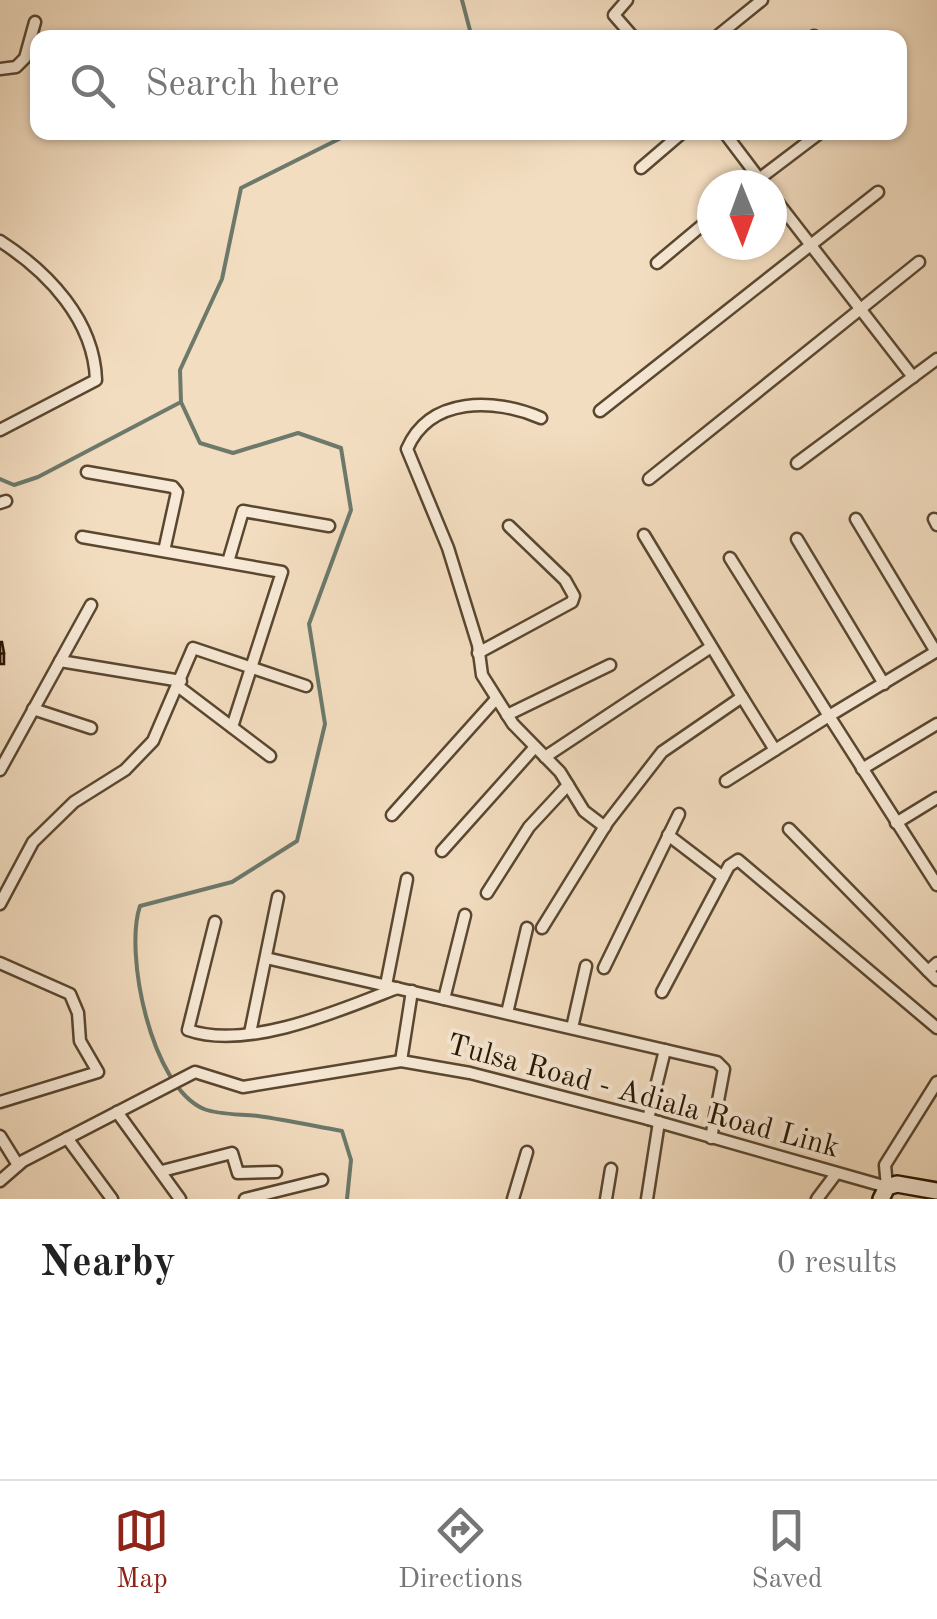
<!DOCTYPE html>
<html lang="en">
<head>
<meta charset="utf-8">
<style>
  body { margin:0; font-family:"Old Standard TT",serif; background:#f2f2f2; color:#222 }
  .compass { position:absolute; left:697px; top:170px; width:90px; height:90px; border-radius:50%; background:#fff; box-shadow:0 2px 8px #0004; rotate:179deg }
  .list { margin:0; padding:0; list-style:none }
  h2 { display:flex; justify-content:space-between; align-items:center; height:130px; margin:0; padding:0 40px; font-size:42px }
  h2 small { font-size:32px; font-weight:400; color:#767676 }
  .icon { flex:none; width:55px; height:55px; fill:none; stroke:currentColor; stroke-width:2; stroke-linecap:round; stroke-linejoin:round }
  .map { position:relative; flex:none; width:937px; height:1199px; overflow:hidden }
  .search { position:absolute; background:#fff; box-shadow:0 2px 8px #0004; left:30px; right:30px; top:30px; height:110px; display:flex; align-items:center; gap:25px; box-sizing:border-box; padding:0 35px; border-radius:20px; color:#767676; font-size:38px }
  .sheet { height:280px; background:#fff }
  nav { display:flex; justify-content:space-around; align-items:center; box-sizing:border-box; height:140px; border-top:2px solid #e0e0e0; background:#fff; font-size:28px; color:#767676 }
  nav a { display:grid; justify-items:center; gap:5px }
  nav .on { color:#8f2418 }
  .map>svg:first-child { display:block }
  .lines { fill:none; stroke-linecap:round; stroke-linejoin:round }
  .stream { stroke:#6c796b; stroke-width:4 }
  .minor-casing { stroke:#594730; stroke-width:15 }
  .secondary-casing { stroke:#261500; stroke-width:20 }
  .minor { stroke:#f7e9d6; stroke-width:10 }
  .secondary { stroke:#f7e9d6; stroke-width:15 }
  .wall { fill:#c79688; stroke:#261500; stroke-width:2.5 }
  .building { fill:#e7ae9e; stroke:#261500; stroke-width:2.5 }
  .labels { text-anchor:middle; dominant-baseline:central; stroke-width:8; stroke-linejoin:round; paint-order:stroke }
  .street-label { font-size:30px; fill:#261500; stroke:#f7e9d6 }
</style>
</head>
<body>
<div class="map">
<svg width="937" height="1199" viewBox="0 0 937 1199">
  <rect width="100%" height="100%" fill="#f3ddc0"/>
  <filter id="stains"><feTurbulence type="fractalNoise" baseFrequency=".002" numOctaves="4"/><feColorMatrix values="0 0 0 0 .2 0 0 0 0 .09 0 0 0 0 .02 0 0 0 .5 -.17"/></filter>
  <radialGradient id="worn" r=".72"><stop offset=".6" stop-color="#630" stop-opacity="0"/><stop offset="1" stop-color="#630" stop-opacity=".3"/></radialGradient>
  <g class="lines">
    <g class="stream">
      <path d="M 462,0 L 472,38"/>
      <path d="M 0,479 L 14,485 L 38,477 L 179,403"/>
      <path d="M 347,1199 L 351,1160 L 342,1131 C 314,1126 286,1120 258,1116 C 242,1114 219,1115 204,1109 C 151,1087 124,953 140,906 L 232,882 L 297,841 L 325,724 L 309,624 L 351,510 L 341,448 L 298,433 L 233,453 L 200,443 L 181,402 L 180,370 L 222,279 L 241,188 L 353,132"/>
    </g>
    <defs>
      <g id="minor">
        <path d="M 627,0 L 614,15 L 634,38"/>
        <path d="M 715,38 L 762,0"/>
        <path d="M 812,38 L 814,36"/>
        <path d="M 0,69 L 16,67 L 25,58 L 35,22"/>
        <path d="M 724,132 L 764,185"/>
        <path d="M 641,168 L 683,132"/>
        <path d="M 751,185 L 821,132"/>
        <path d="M 772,195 L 913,377"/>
        <path d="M 0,241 C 48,272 94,320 96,380 L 0,430"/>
        <path d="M 657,263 L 712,217"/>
        <path d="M 600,411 L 878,192"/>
        <path d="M 541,418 C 495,398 430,396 407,449 L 448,548 L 478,645 L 482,675 L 513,724 L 560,772 L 584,811 L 605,827"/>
        <path d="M 797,463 L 937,359"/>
        <path d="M 87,472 L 173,487 L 177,492 L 164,551"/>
        <path d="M 649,479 L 919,262"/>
        <path d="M 0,503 L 6,501"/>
        <path d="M 856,519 L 936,652"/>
        <path d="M 934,519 L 937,525"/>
        <path d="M 644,535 L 742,697"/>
        <path d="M 82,537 L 282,572 L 232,727"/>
        <path d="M 797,539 L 884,684"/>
        <path d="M 730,558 L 829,716 L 937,651"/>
        <path d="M 228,562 L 243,511 L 329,526"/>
        <path d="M 478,653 L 572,602 L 574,596 L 565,580 L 509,526"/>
        <path d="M 60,661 L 181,681"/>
        <path d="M 179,687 L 270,756"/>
        <path d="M 33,709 L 91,728"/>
        <path d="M 507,715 L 610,665"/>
        <path d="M 545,757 L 711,647"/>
        <path d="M 862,769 L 937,724"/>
        <path d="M 0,770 L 91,605"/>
        <path d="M 726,781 L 775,750"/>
        <path d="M 392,815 L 496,699"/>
        <path d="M 896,823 L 937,798"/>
        <path d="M 789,829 L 928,971"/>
        <path d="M 668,835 L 723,877"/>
        <path d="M 442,851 L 535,747"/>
        <path d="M 487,893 L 529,827 L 568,785"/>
        <path d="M 0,904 L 33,842 L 74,802 L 125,770 L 153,741 L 193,648 L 306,686"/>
        <path d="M 215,922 L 188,1030 C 247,1051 341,1010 397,988"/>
        <path d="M 542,928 L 607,823 L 662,752 L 742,697 L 775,750 L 829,716 L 937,885"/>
        <path d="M 266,958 L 717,1062 L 724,1069 L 711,1138"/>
        <path d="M 0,963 L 70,994 L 78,1013 L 80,1041 L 98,1072 L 0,1102"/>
        <path d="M 937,963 L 928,971 L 937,980"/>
        <path d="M 604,968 L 679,814"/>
        <path d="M 386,985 L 407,879"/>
        <path d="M 662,992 L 729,866 L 738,860 L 937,1028"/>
        <path d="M 444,999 L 465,915"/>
        <path d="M 507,1013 L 527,928"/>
        <path d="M 572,1028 L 586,966"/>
        <path d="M 250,1033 L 278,897"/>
        <path d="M 401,1061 L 412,991"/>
        <path d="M 117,1112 L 180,1199"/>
        <path d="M 648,1119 L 665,1050"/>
        <path d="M 0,1136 L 18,1165"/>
        <path d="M 67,1138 L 112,1199"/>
        <path d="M 162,1171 L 232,1153 L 238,1173 L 276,1172"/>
        <path d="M 0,1181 L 23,1161 L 195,1072 L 243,1087 L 401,1061 L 470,1073 L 648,1119 L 887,1187 L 885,1165 L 937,1082"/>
        <path d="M 245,1199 L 322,1180"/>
        <path d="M 513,1199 L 527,1152"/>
        <path d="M 606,1199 L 611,1169"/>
        <path d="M 647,1199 L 659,1122"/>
        <path d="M 817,1199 L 835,1175"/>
      </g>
      <path id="secondary" d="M 881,1199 L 887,1187 L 897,1184 L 937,1191"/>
    </defs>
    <use href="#minor" class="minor-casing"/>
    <use href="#secondary" class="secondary-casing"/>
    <use href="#minor" class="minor"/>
    <use href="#secondary" class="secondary"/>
  </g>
  <path class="wall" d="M 0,642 L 4,653 L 4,664 L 0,664 Z"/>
  <path class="building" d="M 0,642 L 2,642 L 4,653 L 0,654 Z"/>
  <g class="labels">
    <g class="street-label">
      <text transform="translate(643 1097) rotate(15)">Tulsa Road - Adiala Road Link</text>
    </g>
  </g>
  <rect width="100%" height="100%" filter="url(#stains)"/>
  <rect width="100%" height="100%" fill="url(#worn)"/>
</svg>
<svg class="compass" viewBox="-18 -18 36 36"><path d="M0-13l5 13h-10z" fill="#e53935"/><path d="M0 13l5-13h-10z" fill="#767676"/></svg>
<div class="search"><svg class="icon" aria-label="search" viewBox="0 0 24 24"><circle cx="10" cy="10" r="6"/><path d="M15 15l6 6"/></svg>Search here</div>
</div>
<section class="sheet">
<h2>Nearby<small>0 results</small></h2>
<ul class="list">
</ul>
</section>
<nav>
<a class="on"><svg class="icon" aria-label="map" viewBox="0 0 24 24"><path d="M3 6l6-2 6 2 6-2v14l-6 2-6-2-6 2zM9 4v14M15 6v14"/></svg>Map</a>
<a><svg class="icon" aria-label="directions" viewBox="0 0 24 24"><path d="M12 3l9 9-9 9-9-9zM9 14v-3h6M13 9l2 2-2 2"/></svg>Directions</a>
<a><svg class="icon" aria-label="saved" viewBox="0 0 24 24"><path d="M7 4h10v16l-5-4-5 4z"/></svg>Saved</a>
</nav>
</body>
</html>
